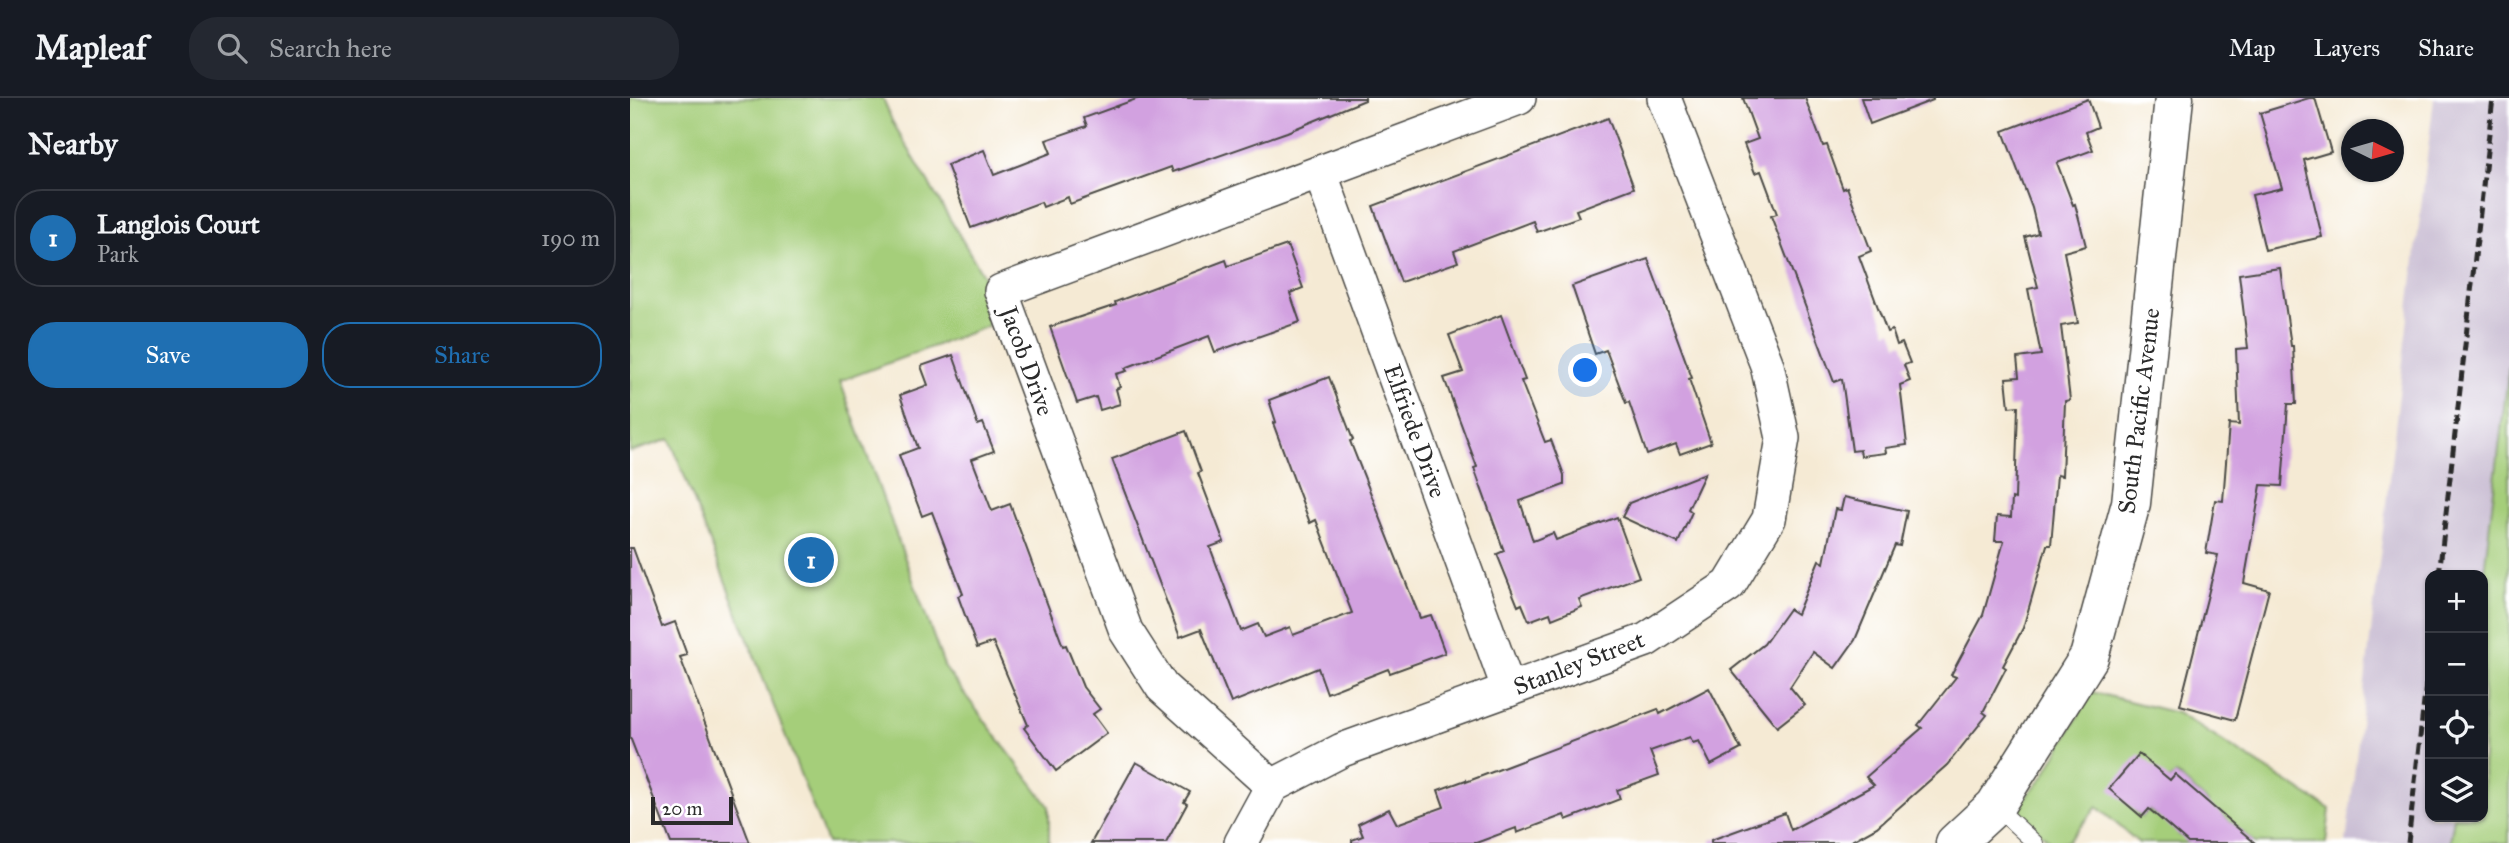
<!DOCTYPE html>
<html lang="en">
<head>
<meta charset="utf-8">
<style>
  body { margin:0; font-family:"IM FELL Great Primer",serif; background:#242831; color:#f1f3f6 }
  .controls { position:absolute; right:21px; bottom:21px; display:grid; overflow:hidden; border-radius:14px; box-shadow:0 2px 5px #0004 }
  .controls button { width:63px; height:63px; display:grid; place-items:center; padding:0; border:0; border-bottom:2px solid #363941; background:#171b24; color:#f1f3f6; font:35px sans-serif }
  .compass { position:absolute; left:1711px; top:21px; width:63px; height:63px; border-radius:50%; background:#171b24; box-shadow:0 2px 5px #0004; rotate:95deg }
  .scale { position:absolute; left:21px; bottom:18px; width:82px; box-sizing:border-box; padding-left:7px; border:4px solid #2b2b2b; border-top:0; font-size:19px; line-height:24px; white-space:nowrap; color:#2b2b2b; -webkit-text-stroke:5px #fff; paint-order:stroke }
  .you { position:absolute; left:956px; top:273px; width:24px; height:24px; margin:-18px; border:5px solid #fff; border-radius:50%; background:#1a73e8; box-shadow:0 0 0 10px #1a73e833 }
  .badge { display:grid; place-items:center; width:46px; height:46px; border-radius:50%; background:#1f6fb2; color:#fff; font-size:23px; font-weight:700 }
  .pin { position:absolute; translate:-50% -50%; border:4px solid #fff; box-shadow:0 2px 7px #0006 }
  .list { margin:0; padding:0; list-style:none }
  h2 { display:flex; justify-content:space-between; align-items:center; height:91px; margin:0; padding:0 28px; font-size:30px }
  h2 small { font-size:23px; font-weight:400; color:#9ea1a6 }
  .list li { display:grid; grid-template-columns:46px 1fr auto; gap:21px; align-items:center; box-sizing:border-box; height:98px; margin:0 14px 14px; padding:0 14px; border:2px solid #363941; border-radius:28px }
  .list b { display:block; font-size:26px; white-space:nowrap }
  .list p { margin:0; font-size:23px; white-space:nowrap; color:#9ea1a6 }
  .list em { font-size:23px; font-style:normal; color:#9ea1a6 }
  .actions { display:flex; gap:14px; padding:21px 28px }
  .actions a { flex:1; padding:16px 0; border:2px solid #1f6fb2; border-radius:28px; text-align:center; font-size:24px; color:#1f6fb2 }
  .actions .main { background:#1f6fb2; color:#fff }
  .icon { flex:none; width:38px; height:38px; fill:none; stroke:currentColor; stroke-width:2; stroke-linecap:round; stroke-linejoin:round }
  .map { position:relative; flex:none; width:1879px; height:745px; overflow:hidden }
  header { display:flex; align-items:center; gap:42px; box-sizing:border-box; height:98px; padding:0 35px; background:#171b24; border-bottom:2px solid #363941 }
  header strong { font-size:33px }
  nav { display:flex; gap:38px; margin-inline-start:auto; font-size:24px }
  .search { width:490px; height:63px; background:#242831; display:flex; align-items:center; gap:18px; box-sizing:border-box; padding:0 24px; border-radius:28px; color:#9ea1a6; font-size:26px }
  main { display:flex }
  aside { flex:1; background:#171b24 }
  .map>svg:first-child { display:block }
  .industrial { fill:#cbbfd4 }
  .green { fill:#a5ce7a; stroke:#687c52; stroke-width:2; fill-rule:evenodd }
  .building { fill:#d2a1e0 }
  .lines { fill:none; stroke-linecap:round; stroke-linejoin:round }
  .service-casing { stroke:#494844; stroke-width:18 }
  .minor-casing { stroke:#494844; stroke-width:36 }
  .tertiary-casing { stroke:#494844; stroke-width:41 }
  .service { stroke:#fff; stroke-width:16 }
  .minor { stroke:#fff; stroke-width:33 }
  .tertiary { stroke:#fff; stroke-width:38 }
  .rail { stroke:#2b2b2b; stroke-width:5; stroke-dasharray:10 5; stroke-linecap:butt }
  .labels { text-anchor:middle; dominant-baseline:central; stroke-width:5; stroke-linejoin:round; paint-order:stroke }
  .street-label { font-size:24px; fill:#2b2b2b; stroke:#fff }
</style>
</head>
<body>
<header>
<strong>Mapleaf</strong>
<div class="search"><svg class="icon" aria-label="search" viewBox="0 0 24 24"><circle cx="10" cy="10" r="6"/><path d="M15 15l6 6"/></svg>Search here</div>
<nav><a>Map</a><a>Layers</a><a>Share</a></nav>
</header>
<main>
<aside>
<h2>Nearby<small></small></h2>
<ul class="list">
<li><span class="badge">1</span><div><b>Langlois Court</b><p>Park</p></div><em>190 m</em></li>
</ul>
<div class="actions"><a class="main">Save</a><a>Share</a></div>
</aside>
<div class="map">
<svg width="1879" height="745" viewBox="0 0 1879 745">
  <rect width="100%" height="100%" fill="#fff"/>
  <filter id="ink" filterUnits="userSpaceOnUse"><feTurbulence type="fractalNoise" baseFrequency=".0143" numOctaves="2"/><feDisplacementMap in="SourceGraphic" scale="14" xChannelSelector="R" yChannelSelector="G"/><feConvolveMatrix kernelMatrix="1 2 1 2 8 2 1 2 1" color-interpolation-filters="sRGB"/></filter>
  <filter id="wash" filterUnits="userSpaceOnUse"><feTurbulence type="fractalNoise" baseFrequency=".00686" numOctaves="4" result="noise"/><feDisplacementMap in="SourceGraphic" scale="28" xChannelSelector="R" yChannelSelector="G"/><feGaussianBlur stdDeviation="1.57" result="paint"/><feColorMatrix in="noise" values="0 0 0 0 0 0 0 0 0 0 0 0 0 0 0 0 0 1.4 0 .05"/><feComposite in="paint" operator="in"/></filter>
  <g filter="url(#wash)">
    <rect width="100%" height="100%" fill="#f5ead4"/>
    <path class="industrial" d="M 1804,0 L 1879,0 L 1879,268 L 1853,482 L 1853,477 L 1800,477 L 1800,719 L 1824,719 L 1820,745 L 1716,745 Z"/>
    <g class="green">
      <path d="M 0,0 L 253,0 L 262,23 L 357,184 L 358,228 L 210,283 L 315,570 L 419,708 L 419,745 L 197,745 L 40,341 L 0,354 Z"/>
      <path d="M 1879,268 L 1879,745 L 1820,745 L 1824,719 L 1853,719 L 1853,482 Z"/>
      <path d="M 1462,594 L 1547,615 L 1700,711 L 1696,745 L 1625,745 L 1593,718 L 1570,745 L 1509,745 L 1467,709 L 1438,743 L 1422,745 L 1394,721 L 1389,707 L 1414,678 ZM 1546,676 L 1579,705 L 1550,738 L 1528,714 L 1525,717 L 1519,711 L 1512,719 L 1505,713 Z"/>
    </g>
    <g id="blocks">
      <g class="building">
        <path d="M 509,0 L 735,0 L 735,2 L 657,34 L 543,74 L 541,69 L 440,106 L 438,99 L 413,109 L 411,104 L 341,130 L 317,67 L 354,52 L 364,77 L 421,55 L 416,42 L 457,28 L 454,20 Z"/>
        <path d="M 1113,0 L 1175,0 L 1193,48 L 1197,47 L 1213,91 L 1217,89 L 1241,153 L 1229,158 L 1257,234 L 1262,232 L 1267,247 L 1272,245 L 1280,265 L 1274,267 L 1280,283 L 1270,287 L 1277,347 L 1255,350 L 1256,355 L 1231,358 L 1230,352 L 1222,353 L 1212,281 L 1204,284 L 1141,118 L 1147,116 L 1131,73 L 1125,75 L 1114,46 L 1128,41 Z"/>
        <path d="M 1231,0 L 1303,0 L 1303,2 L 1240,26 Z"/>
        <path d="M 1679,0 L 1685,0 L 1701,54 L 1674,62 L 1692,139 L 1635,152 L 1622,97 L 1652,90 L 1630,15 Z"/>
        <path d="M 1458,1 L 1468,29 L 1456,34 L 1463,52 L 1427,65 L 1443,107 L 1445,106 L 1456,148 L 1434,154 L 1448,225 L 1431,228 L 1440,302 L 1435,303 L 1432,378 L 1427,377 L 1421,447 L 1417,447 L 1393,530 L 1373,568 L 1376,570 L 1353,614 L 1357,617 L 1317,667 L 1247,729 L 1218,745 L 1081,745 L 1081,742 L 1155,715 L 1161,732 L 1244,687 L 1236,679 L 1292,630 L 1288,627 L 1326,579 L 1321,577 L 1353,517 L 1374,443 L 1365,443 L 1367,418 L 1381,419 L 1382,400 L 1385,401 L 1388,308 L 1379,309 L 1376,280 L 1389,279 L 1387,260 L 1411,257 L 1398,191 L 1408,189 L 1395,139 L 1408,135 L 1402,110 L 1373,33 Z"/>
        <path d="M 978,20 L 1004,90 L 946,112 L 949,119 L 907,134 L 903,123 L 824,153 L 828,164 L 771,184 L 743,108 Z"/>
        <path d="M 657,147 L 673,190 L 660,195 L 670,224 L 585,254 L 579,238 L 495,270 L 497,273 L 486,276 L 490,289 L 486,291 L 490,306 L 470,312 L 466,299 L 447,305 L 420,229 L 486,207 L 485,204 L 596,162 L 598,168 Z"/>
        <path d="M 1018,161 L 1062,280 L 1059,281 L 1081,345 L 1050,356 L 1046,346 L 1017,357 L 999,304 L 996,305 L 976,252 L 965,256 L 942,188 Z"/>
        <path d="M 1650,170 L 1661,248 L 1663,248 L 1666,306 L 1658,306 L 1652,388 L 1631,387 L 1614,485 L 1639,492 L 1605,622 L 1550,607 L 1588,457 L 1576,455 L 1585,402 L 1593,403 L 1599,326 L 1609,327 L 1606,251 L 1618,250 L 1609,176 Z"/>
        <path d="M 871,217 L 895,282 L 891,283 L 915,344 L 921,342 L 934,377 L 934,387 L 890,403 L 903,443 L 923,435 L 926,442 L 987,419 L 1009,479 L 949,501 L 952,509 L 922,521 L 920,515 L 899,523 L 892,506 L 888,508 L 867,456 L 874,453 L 844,370 L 847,369 L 814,280 L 833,274 L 819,237 Z"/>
        <path d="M 323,257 L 348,327 L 353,325 L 364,353 L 342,361 L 362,413 L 380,406 L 433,548 L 436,547 L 453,589 L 470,611 L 463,616 L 477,635 L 426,673 L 394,630 L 398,627 L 363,544 L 347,550 L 328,498 L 333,496 L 302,414 L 292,418 L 269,357 L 288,350 L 270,297 L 298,287 L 291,268 Z"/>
        <path d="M 699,279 L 723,342 L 720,343 L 790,520 L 801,517 L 815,555 L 760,575 L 758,571 L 697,595 L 688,570 L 601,605 L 571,531 L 550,539 L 482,361 L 556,333 L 571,374 L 568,375 L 594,444 L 580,449 L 611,533 L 628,526 L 634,539 L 660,529 L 663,537 L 722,515 L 686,422 L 680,425 L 643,325 L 646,324 L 639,302 Z"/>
        <path d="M 1075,375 L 1058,411 L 1062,414 L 1048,445 L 992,419 L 999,405 Z"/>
        <path d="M 1214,399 L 1277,413 L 1270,448 L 1265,447 L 1225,542 L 1205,570 L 1183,554 L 1160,589 L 1175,607 L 1147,629 L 1101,572 L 1134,546 L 1159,511 L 1167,516 L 1189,462 L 1194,465 L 1205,411 L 1211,412 Z"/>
        <path d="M 0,450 L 3,450 L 32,529 L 45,524 L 57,557 L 50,559 L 120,745 L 41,745 L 0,639 Z"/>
        <path d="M 1079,590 L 1111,651 L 1081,667 L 1069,643 L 1063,645 L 1060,639 L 1020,653 L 1029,677 L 987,692 L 990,701 L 936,722 L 934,717 L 887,735 L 886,730 L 846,745 L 722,745 L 722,742 L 733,738 L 728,726 L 759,711 L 767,726 L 814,709 L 808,692 L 836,682 L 836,684 L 1028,611 L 1030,616 Z"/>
        <path d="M 1509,656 L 1540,682 L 1545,676 L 1625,745 L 1558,745 L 1519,711 L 1512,719 L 1479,691 Z"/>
        <path d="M 506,664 L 560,694 L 554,704 L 557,706 L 536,745 L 461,745 Z"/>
      </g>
    </g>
  </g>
  <g filter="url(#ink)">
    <use href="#blocks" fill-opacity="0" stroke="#494844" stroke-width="2"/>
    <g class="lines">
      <defs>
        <path id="service" d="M 1365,708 L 1405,745"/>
        <g id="minor">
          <path d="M 690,74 L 879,592"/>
          <path d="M 642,688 L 532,589 L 496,533 L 371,193 L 889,0"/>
          <path d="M 611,745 L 642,688 L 712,652 L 1016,542 L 1099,487 L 1139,421 L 1153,340 L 1137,267 L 1034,0"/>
        </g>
        <path id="tertiary" d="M 1325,745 L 1365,708 L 1459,559 L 1501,405 L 1544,0"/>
      </defs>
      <use href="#service" class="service-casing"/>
      <use href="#minor" class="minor-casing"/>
      <use href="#tertiary" class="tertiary-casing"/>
      <use href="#service" class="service"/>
      <use href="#minor" class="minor"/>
      <use href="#tertiary" class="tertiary"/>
      <g class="rail">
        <path d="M 1809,477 L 1863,0"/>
        <path d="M 1778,745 L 1800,551"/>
      </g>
    </g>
  </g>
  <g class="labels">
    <g class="street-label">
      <text transform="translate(397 263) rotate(70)">Jacob Drive</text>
      <text transform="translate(1509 313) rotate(-83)">South Pacific Avenue</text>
      <text transform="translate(785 333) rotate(70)">Elfriede Drive</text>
      <text transform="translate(949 565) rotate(-21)">Stanley Street</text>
    </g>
  </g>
</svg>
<div class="controls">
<button>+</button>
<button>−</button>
<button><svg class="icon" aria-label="locate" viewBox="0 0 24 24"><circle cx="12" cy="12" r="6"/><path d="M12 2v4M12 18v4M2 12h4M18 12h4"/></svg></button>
<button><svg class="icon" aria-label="layers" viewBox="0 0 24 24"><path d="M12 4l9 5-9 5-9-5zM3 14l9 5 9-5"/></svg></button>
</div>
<svg class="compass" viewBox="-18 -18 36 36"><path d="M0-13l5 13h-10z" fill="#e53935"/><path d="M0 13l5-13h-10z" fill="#9ea1a6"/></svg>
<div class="scale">20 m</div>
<div class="you"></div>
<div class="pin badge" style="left:181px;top:462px">1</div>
</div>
</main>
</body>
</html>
